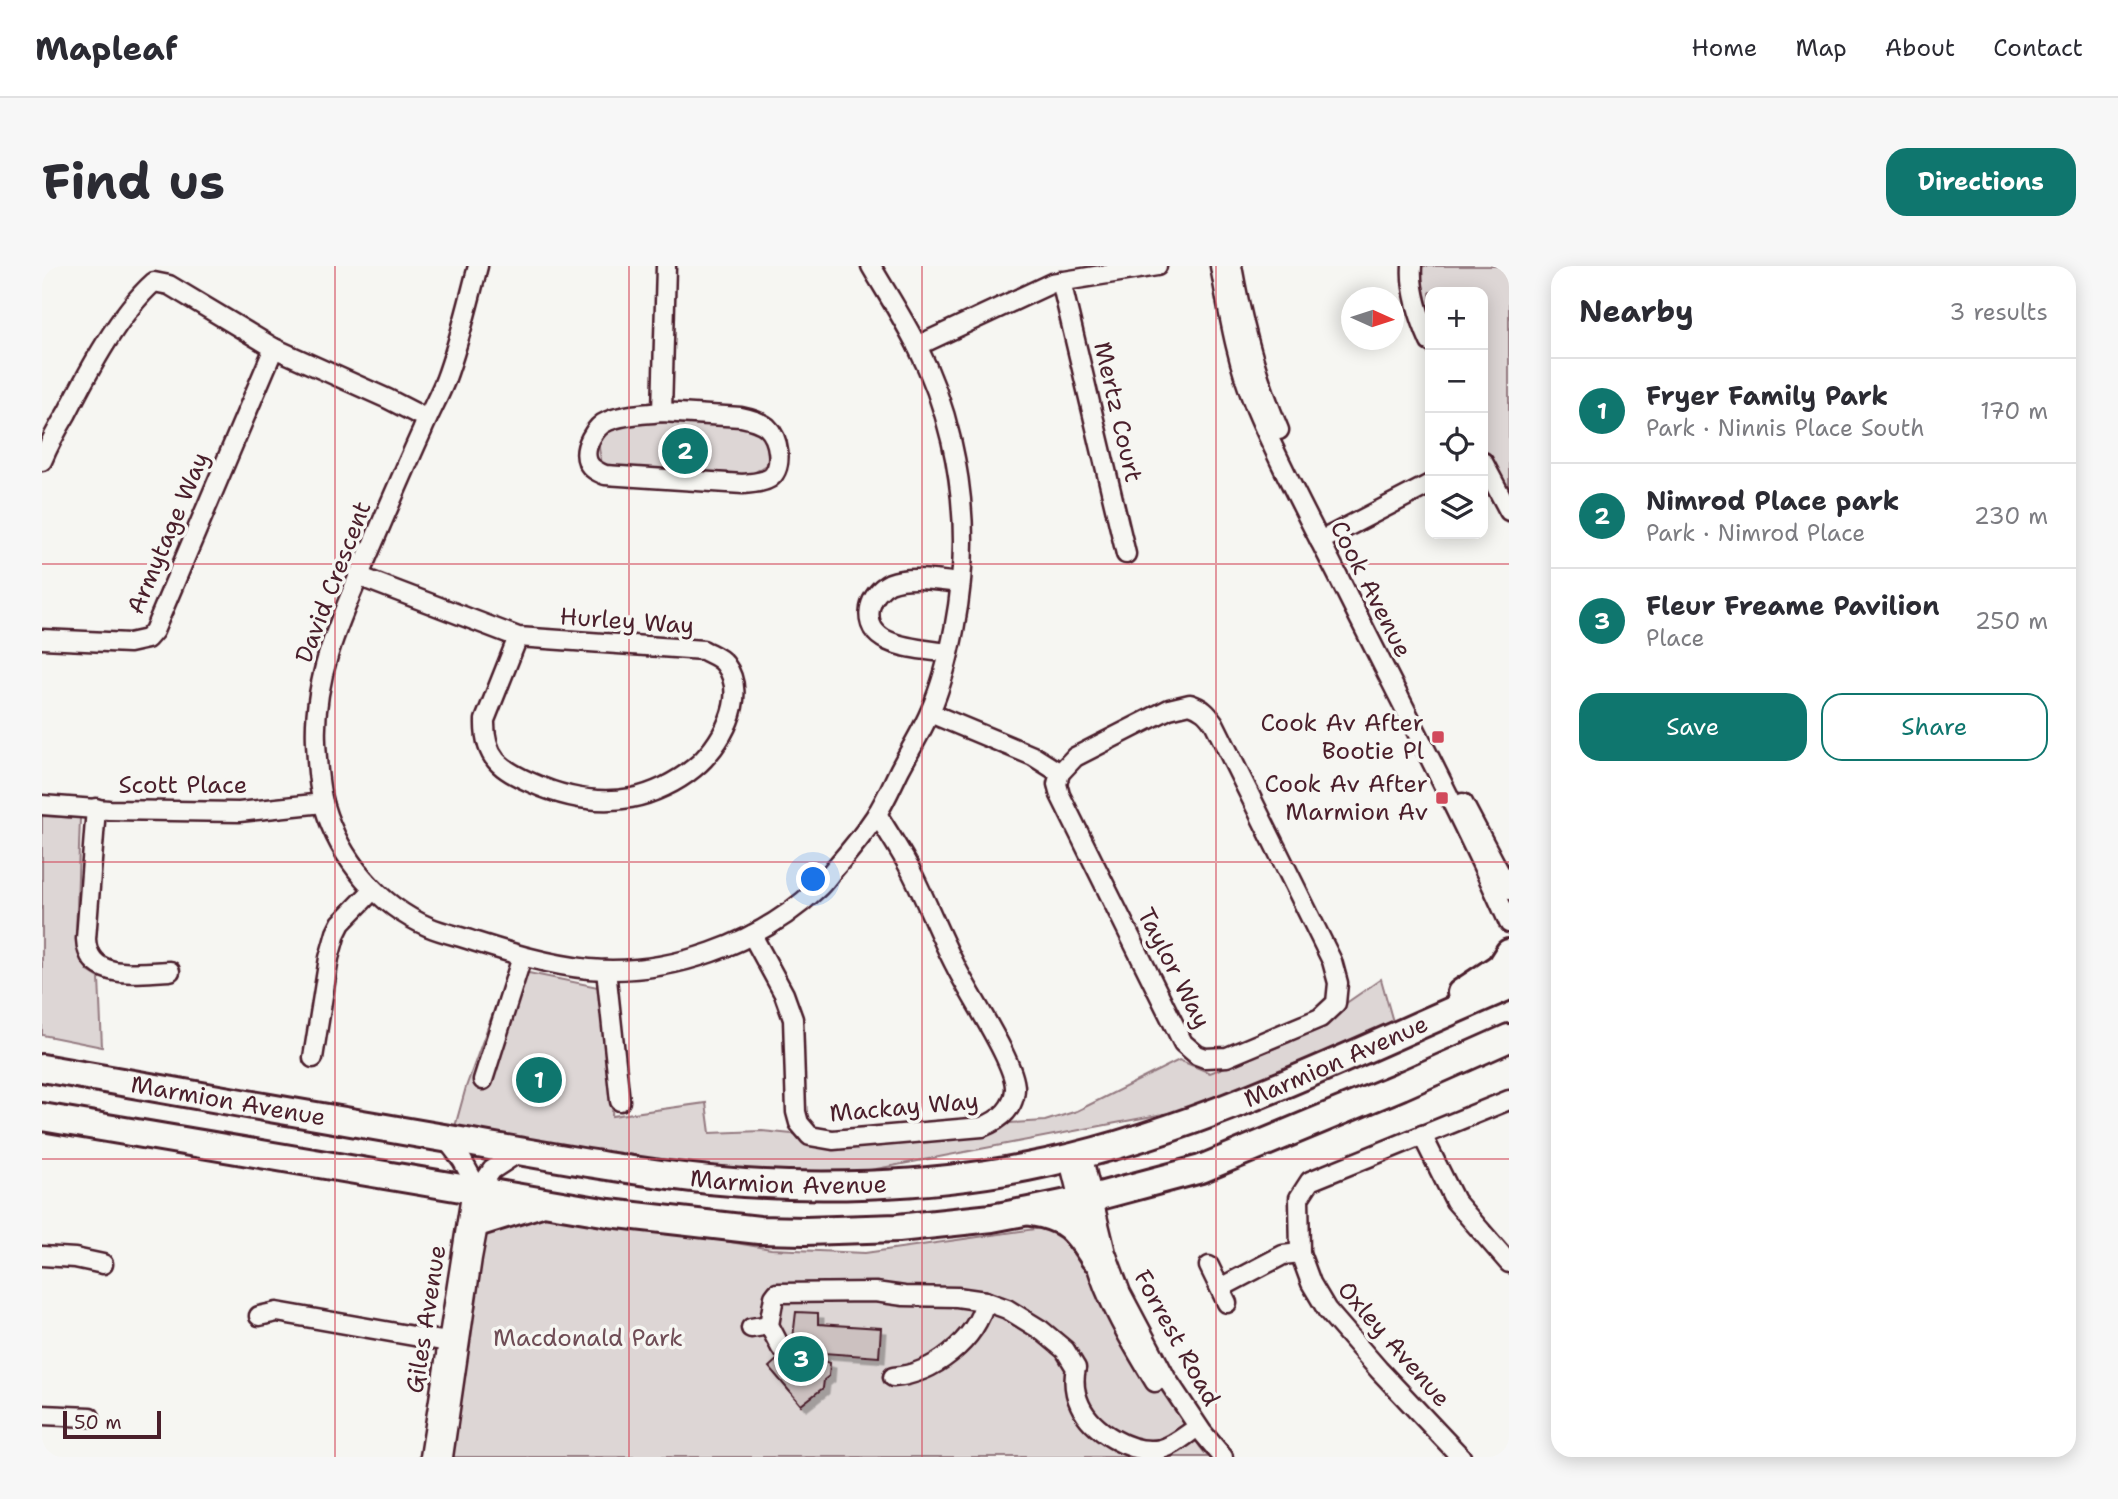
<!DOCTYPE html>
<html lang="en">
<head>
<meta charset="utf-8">
<style>
  body { margin:0; font-family:"Shantell Sans",sans-serif; background:#f7f7f7; color:#2b2b33 }
  .controls { position:absolute; right:21px; top:21px; display:grid; overflow:hidden; border-radius:14px; box-shadow:0 4px 18px #0003 }
  .controls button { width:63px; height:63px; display:grid; place-items:center; padding:0; border:0; border-bottom:2px solid #e1e1e2; background:#fff; color:#2b2b33; font:35px sans-serif }
  .compass { position:absolute; left:1299px; top:21px; width:63px; height:63px; border-radius:50%; background:#fff; box-shadow:0 4px 18px #0003; rotate:93deg }
  .scale { position:absolute; left:21px; bottom:18px; width:98px; box-sizing:border-box; padding-left:7px; border:4px solid #4a1f2b; border-top:0; font-size:19px; line-height:24px; white-space:nowrap; color:#4a1f2b; -webkit-text-stroke:5px #f6f6f2; paint-order:stroke }
  .you { position:absolute; left:772px; top:614px; width:24px; height:24px; margin:-18px; border:5px solid #fff; border-radius:50%; background:#1a73e8; box-shadow:0 0 0 10px #1a73e833 }
  .badge { display:grid; place-items:center; width:46px; height:46px; border-radius:50%; background:#0f766e; color:#fff; font-size:23px; font-weight:700 }
  .pin { position:absolute; translate:-50% -50%; border:4px solid #fff; box-shadow:0 2px 7px #0006 }
  .list { margin:0; padding:0; list-style:none }
  h2 { display:flex; justify-content:space-between; align-items:center; height:91px; margin:0; padding:0 28px; font-size:30px }
  h2 small { font-size:23px; font-weight:400; color:#7c7c81 }
  .list li { display:grid; grid-template-columns:46px 1fr auto; gap:21px; align-items:center; box-sizing:border-box; height:105px; padding:0 28px; border-top:2px solid #e1e1e2 }
  .list b { display:block; font-size:26px; white-space:nowrap }
  .list p { margin:0; font-size:23px; white-space:nowrap; color:#7c7c81 }
  .list em { font-size:23px; font-style:normal; color:#7c7c81 }
  .actions { display:flex; gap:14px; padding:21px 28px }
  .actions a { flex:1; padding:16px 0; border:2px solid #0f766e; border-radius:21px; text-align:center; font-size:24px; color:#0f766e }
  .actions .main { background:#0f766e; color:#fff }
  .icon { flex:none; width:38px; height:38px; fill:none; stroke:currentColor; stroke-width:2; stroke-linecap:round; stroke-linejoin:round }
  .map { position:relative; flex:none; width:1467px; height:1191px; overflow:hidden; border-radius:21px }
  header { display:flex; align-items:center; gap:42px; box-sizing:border-box; height:98px; padding:0 35px; background:#fff; border-bottom:2px solid #e1e1e2 }
  header strong { font-size:33px }
  nav { display:flex; gap:38px; margin-inline-start:auto; font-size:24px }
  .intro { display:flex; align-items:center; justify-content:space-between; box-sizing:border-box; height:168px; padding:0 42px }
  h1 { margin:0; font-size:49px }
  .button { padding:18px 32px; border-radius:21px; background:#0f766e; color:#fff; font-size:24px; font-weight:700 }
  main { display:flex; gap:42px; padding:0 42px }
  aside { flex:1; background:#fff; border-radius:21px; box-shadow:0 4px 18px #0003 }
  .map>svg:first-child { display:block }
  .green { fill:#ddd6d5; stroke:#947a80; stroke-width:2 }
  .building { fill:#ccc1c0; stroke:#4a1f2b; stroke-width:2; filter:url(#shadow) }
  .lines { fill:none; stroke-linecap:round; stroke-linejoin:round }
  .minor-casing { stroke:#4a1f2b; stroke-width:23 }
  .highway-casing { stroke:#4a1f2b; stroke-width:32 }
  .minor { stroke:#f6f6f2; stroke-width:18 }
  .highway { stroke:#f6f6f2; stroke-width:26 }
  .grid { fill:none; stroke:#d1495b; stroke-width:2; stroke-opacity:0.55 }
  .poi-dot { fill:#d1495b; stroke:#f6f6f2; stroke-width:2.5 }
  .labels { text-anchor:middle; dominant-baseline:central; stroke-width:7; stroke-linejoin:round; paint-order:stroke }
  .street-label { font-size:24px; fill:#4a1f2b; stroke:#f6f6f2 }
  .poi-label { font-size:24px; fill:#4a1f2b; stroke:#f6f6f2; text-anchor:end }
  .park-label { font-size:24px; fill:#6f4d56; stroke:#f6f6f2 }
</style>
</head>
<body>
<header>
<strong>Mapleaf</strong>
<nav><a>Home</a><a>Map</a><a>About</a><a>Contact</a></nav>
</header>
<div class="intro"><h1>Find us</h1><a class="button">Directions</a></div>
<main>
<div class="map">
<svg width="1467" height="1191" viewBox="0 0 1467 1191">
  <defs>
    <filter id="shadow"><feDropShadow dx="5.5" dy="5.5" stdDeviation="0" flood-color="#0004"/></filter>
  </defs>
  <rect width="100%" height="100%" fill="#f6f6f2"/>
  <filter id="ink" filterUnits="userSpaceOnUse"><feTurbulence type="fractalNoise" baseFrequency=".0143" numOctaves="2"/><feDisplacementMap in="SourceGraphic" scale="14" xChannelSelector="R" yChannelSelector="G"/><feConvolveMatrix kernelMatrix="1 2 1 2 8 2 1 2 1" color-interpolation-filters="sRGB"/></filter>
  <g filter="url(#ink)">
    <g class="green">
      <path d="M 1380,0 L 1467,0 L 1467,236 L 1441,181 L 1441,26 L 1388,26 L 1388,50 L 1378,6 Z"/>
      <path d="M 629,154 C 651,155 705,153 721,168 C 730,176 728,189 725,199 L 708,209 L 695,209 L 608,204 L 560,198 C 559,192 557,186 557,180 C 558,155 611,156 629,154 Z"/>
      <path d="M 0,550 L 38,552 L 34,670 L 38,692 L 46,705 L 57,712 L 60,781 L 0,769 Z"/>
      <path d="M 467,703 L 556,721 L 571,832 L 570,850 L 664,837 L 668,867 L 720,865 L 760,869 L 1003,855 L 1035,845 L 1137,794 L 1168,807 L 1248,776 L 1339,713 L 1353,763 L 1168,839 L 751,919 L 411,868 L 424,821 Z"/>
      <path d="M 444,934 L 729,983 L 823,987 L 1036,957 L 1061,1018 L 1158,1181 L 1166,1191 L 405,1191 Z"/>
    </g>
    <path class="building" d="M 754,1046 L 776,1047 L 776,1058 L 839,1062 L 837,1091 L 782,1087 L 781,1095 L 788,1097 L 787,1110 L 782,1114 L 781,1122 L 759,1139 L 727,1101 L 750,1080 Z"/>
    <g class="lines">
      <defs>
        <g id="minor">
          <path d="M 436,0 C 426,38 417,78 403,115 C 396,132 387,148 380,165 C 361,207 343,249 325,291 C 299,351 271,410 274,476 C 275,496 276,520 282,540 C 298,593 336,639 387,661 C 401,667 417,670 431,675 C 469,687 507,699 547,703 C 627,710 717,678 775,623 C 782,617 787,609 793,602 C 807,586 821,569 833,551 C 843,536 850,519 858,503 C 868,484 880,465 888,446 C 909,398 921,327 921,275 C 921,209 905,138 875,80 C 861,52 844,26 829,0"/>
          <path d="M 1178,0 C 1187,49 1195,98 1214,143 C 1238,200 1268,255 1296,310 C 1353,425 1414,539 1467,657"/>
          <path d="M 1190,0 C 1200,57 1214,111 1237,164"/>
          <path d="M 1370,0 C 1368,25 1378,53 1388,76"/>
          <path d="M 1019,15 L 1084,288"/>
          <path d="M 875,80 L 1010,17 L 1115,0"/>
          <path d="M 620,146 L 699,151 C 709,153 717,155 725,161 C 737,172 742,201 728,212 C 720,217 710,217 701,218 L 563,209 C 556,206 549,203 546,196 C 540,182 553,160 566,155 C 582,148 603,148 620,146 Z"/>
          <path d="M 620,146 L 624,0"/>
          <path d="M 0,195 C 7,178 16,162 25,147 C 46,106 77,47 112,16 L 127,19 L 232,82 L 346,133 L 385,153"/>
          <path d="M 1441,196 L 1467,245"/>
          <path d="M 1278,275 L 1388,218"/>
          <path d="M 316,310 L 476,371 L 661,384 C 668,388 678,391 683,398 C 708,431 678,481 652,502 C 635,516 611,528 589,532 C 555,538 521,531 490,517 C 458,503 442,492 443,454 L 476,371"/>
          <path d="M 0,373 L 87,377 L 105,373 L 112,365 L 232,82"/>
          <path d="M 906,387 C 878,382 821,383 828,342 C 830,332 838,322 848,317 C 868,309 897,315 918,317"/>
          <path d="M 1148,438 C 1160,442 1165,447 1172,457 L 1290,695 L 1296,717 L 1294,737 L 1278,752 L 1185,791 L 1163,792 L 1155,789 L 1141,777 L 1018,529 L 1015,518 L 1018,507 L 1033,491 L 1127,443 Z"/>
          <path d="M 888,447 L 991,490 L 1018,507"/>
          <path d="M 1421,537 L 1467,624"/>
          <path d="M 0,539 L 67,544 L 197,546 L 281,537"/>
          <path d="M 54,542 L 44,673 C 46,716 97,706 128,705"/>
          <path d="M 710,669 L 742,728 L 751,753 L 754,846 L 757,857 L 768,870 L 791,874 L 940,861 C 958,854 972,843 973,823 C 974,797 926,727 913,699 C 897,668 884,634 868,603 C 858,584 846,566 835,548"/>
          <path d="M 564,704 L 578,835"/>
          <path d="M 271,792 L 287,692 L 294,667 L 299,657 L 331,624"/>
          <path d="M 441,814 L 480,691"/>
          <path d="M 1380,869 L 1413,935 L 1467,997"/>
          <path d="M 1040,888 L 1064,987 L 1079,1027 L 1124,1112 L 1160,1166 L 1181,1191"/>
          <path d="M 1026,891 C 1038,935 1046,980 1062,1021 C 1076,1055 1095,1086 1113,1116"/>
          <path d="M 0,990 L 33,992 L 61,998"/>
          <path d="M 1167,1000 L 1185,1037"/>
          <path d="M 1178,1022 L 1241,989 L 1258,987"/>
          <path d="M 217,1050 L 235,1046 L 417,1078"/>
          <path d="M 709,1062 L 727,1059"/>
          <path d="M 739,1082 L 727,1059 L 732,1031 L 735,1027 L 833,1026 L 862,1030 L 915,1031 L 943,1035 L 965,1043 L 999,1064 L 1023,1084 L 1034,1102 C 1031,1115 1032,1126 1038,1139 C 1050,1165 1089,1189 1119,1183 C 1132,1180 1145,1168 1156,1161"/>
          <path d="M 851,1111 C 891,1108 934,1075 943,1035"/>
          <path d="M 0,1149 L 48,1151"/>
          <path d="M 388,1191 L 428,936 L 450,904 L 479,885"/>
          <path d="M 401,1191 L 430,992 L 440,938 L 437,925 L 420,894 L 404,873"/>
          <path d="M 1419,1191 L 1337,1104 L 1285,1044 L 1269,1017 L 1258,987 L 1257,932 L 1268,915 L 1467,834"/>
        </g>
        <g id="highway">
          <path d="M 1419,727 L 1458,701 L 1467,687"/>
          <path id="s1" d="M 0,802 C 140,827 279,851 419,875 C 500,889 585,905 667,914 C 767,924 885,921 985,901 C 1155,868 1309,787 1467,720"/>
          <path d="M 0,851 L 567,947 L 717,964 L 763,965 L 856,962 L 950,952 L 987,945 L 1050,932 L 1159,903 L 1359,820 L 1467,772"/>
          <path d="M 989,946 C 1025,952 1033,962 1052,992"/>
          <path d="M 438,956 L 496,938"/>
        </g>
      </defs>
      <use href="#minor" class="minor-casing"/>
      <use href="#highway" class="highway-casing"/>
      <use href="#minor" class="minor"/>
      <use href="#highway" class="highway"/>
    </g>
  </g>
  <path class="grid" d="M 293,0 L 293,1191M 587,0 L 587,1191M 880,0 L 880,1191M 1174,0 L 1174,1191M 0,298 L 1467,298M 0,596 L 1467,596M 0,893 L 1467,893"/>
  <g class="poi-dot">
    <rect x="1389" y="464" width="14" height="14" rx="3.5"/>
    <rect x="1393" y="525" width="14" height="14" rx="3.5"/>
  </g>
  <g class="labels">
    <g class="street-label">
      <text transform="translate(1076 146) rotate(77)">Mertz Court</text>
      <text transform="translate(126 267) rotate(-67)">Armytage Way</text>
      <text transform="translate(291 316) rotate(-69)">David Crescent</text>
      <text transform="translate(1329 323) rotate(63)">Cook Avenue</text>
      <text transform="translate(585 355) rotate(4)">Hurley Way</text>
      <text x="141" y="519">Scott Place</text>
      <text transform="translate(1132 702) rotate(63)">Taylor Way</text>
      <text stroke="none"><textPath href="#s1" startOffset="1323">Marmion Avenue</textPath></text>
      <text stroke="none"><textPath href="#s1" startOffset="189">Marmion Avenue</textPath></text>
      <text transform="translate(862 841) rotate(-5)">Mackay Way</text>
      <text stroke="none"><textPath href="#s1" startOffset="756">Marmion Avenue</textPath></text>
      <text transform="translate(384 1053) rotate(-81)">Giles Avenue</text>
      <text transform="translate(1135 1072) rotate(61)">Forrest Road</text>
      <text transform="translate(1352 1078) rotate(49)">Oxley Avenue</text>
    </g>
    <g class="poi-label">
      <text x="1382" y="457">Cook Av After<tspan x="1382" dy="28">Bootie Pl</tspan></text>
      <text x="1386" y="518">Cook Av After<tspan x="1386" dy="28">Marmion Av</tspan></text>
    </g>
    <g class="park-label">
      <text x="546" y="1072">Macdonald Park</text>
    </g>
  </g>
</svg>
<div class="controls">
<button>+</button>
<button>−</button>
<button><svg class="icon" aria-label="locate" viewBox="0 0 24 24"><circle cx="12" cy="12" r="6"/><path d="M12 2v4M12 18v4M2 12h4M18 12h4"/></svg></button>
<button><svg class="icon" aria-label="layers" viewBox="0 0 24 24"><path d="M12 4l9 5-9 5-9-5zM3 14l9 5 9-5"/></svg></button>
</div>
<svg class="compass" viewBox="-18 -18 36 36"><path d="M0-13l5 13h-10z" fill="#e53935"/><path d="M0 13l5-13h-10z" fill="#7c7c81"/></svg>
<div class="scale">50 m</div>
<div class="you"></div>
<div class="pin badge" style="left:497px;top:814px">1</div>
<div class="pin badge" style="left:643px;top:185px">2</div>
<div class="pin badge" style="left:759px;top:1093px">3</div>
</div>
<aside>
<h2>Nearby<small>3 results</small></h2>
<ul class="list">
<li><span class="badge">1</span><div><b>Fryer Family Park</b><p>Park · Ninnis Place South</p></div><em>170 m</em></li>
<li><span class="badge">2</span><div><b>Nimrod Place park</b><p>Park · Nimrod Place</p></div><em>230 m</em></li>
<li><span class="badge">3</span><div><b>Fleur Freame Pavilion</b><p>Place</p></div><em>250 m</em></li>
</ul>
<div class="actions"><a class="main">Save</a><a>Share</a></div>
</aside>
</main>
</body>
</html>
